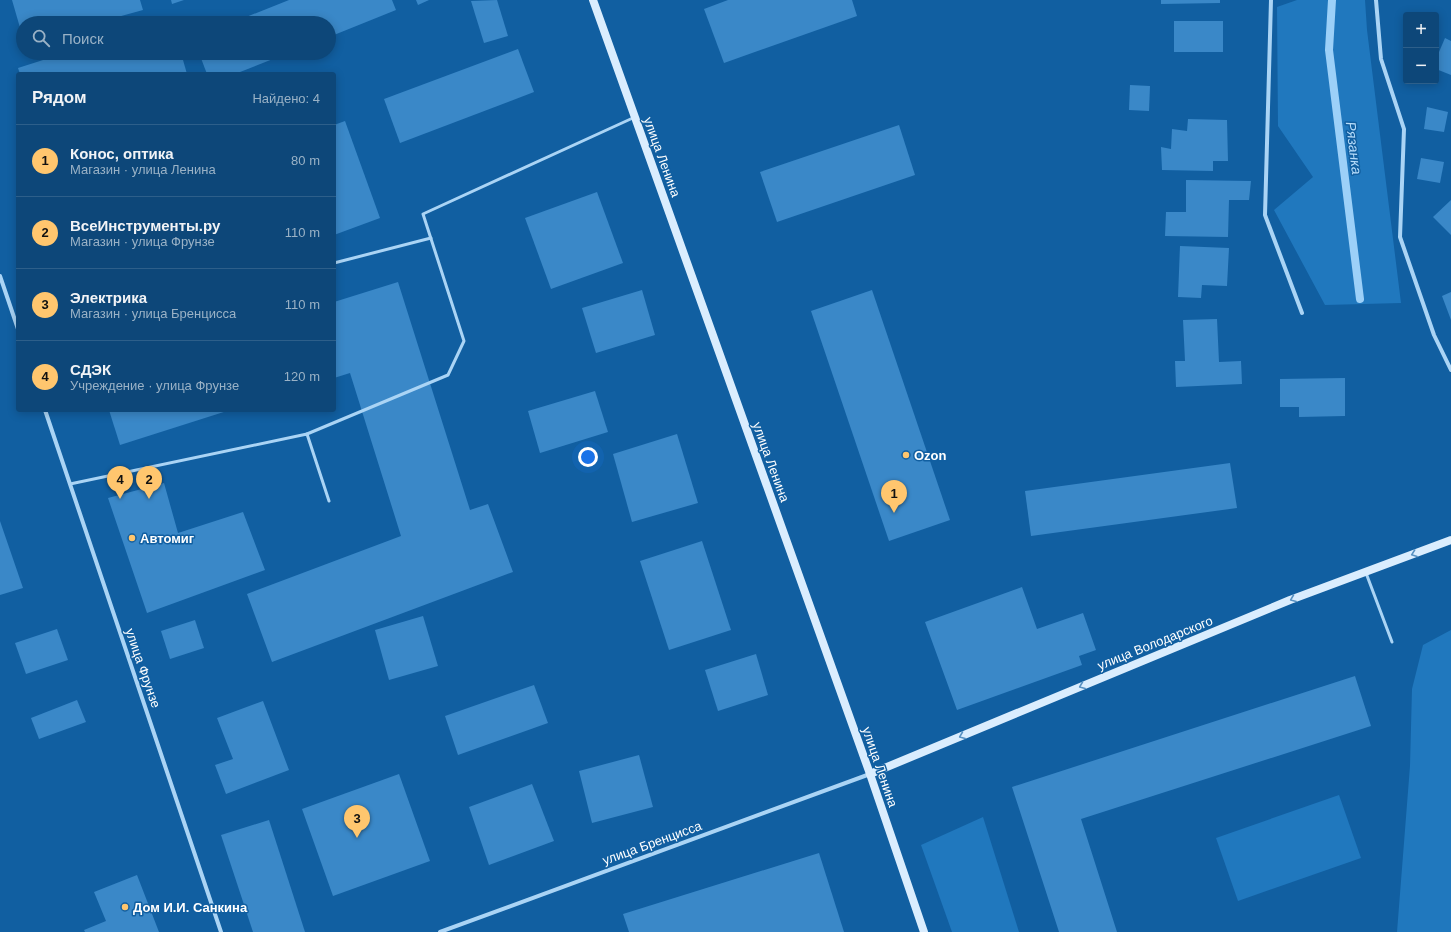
<!DOCTYPE html>
<html lang="ru">
<head>
<meta charset="utf-8">
<style>
  body { margin:0; font-family:Arial,sans-serif; background:#1b5180; color:#f1f3f6 }
  .controls { position:absolute; right:12px; top:12px; display:grid; overflow:hidden; border-radius:4px; box-shadow:0 2px 10px #0003 }
  .controls button { width:36px; height:36px; display:grid; place-items:center; padding:0; border:0; border-bottom:1px solid #2d5f8a; background:#0d4779; color:#f1f3f6; font:20px sans-serif }
  .you { position:absolute; left:588px; top:457px; width:14px; height:14px; margin:-10px; border:3px solid #fff; border-radius:50%; background:#1a73e8; box-shadow:0 0 0 6px #1a73e833 }
  .badge { display:grid; place-items:center; width:26px; height:26px; border-radius:50%; background:#ffc66e; color:#111; font-size:13px; font-weight:700 }
  .pin { position:absolute; translate:-50% -33px; filter:drop-shadow(0 1px 2px #0008) }
  .pin::after { content:''; position:absolute; top:21px; width:14px; height:12px; background:inherit; clip-path:polygon(0 0,100% 0,50% 100%) }
  .list { margin:0; padding:0; list-style:none }
  h2 { display:flex; justify-content:space-between; align-items:center; height:52px; margin:0; padding:0 16px; font-size:17px }
  h2 small { font-size:13px; font-weight:400; color:#9ab2c6 }
  .list li { display:grid; grid-template-columns:26px 1fr auto; gap:12px; align-items:center; box-sizing:border-box; height:72px; padding:0 16px; border-top:1px solid #2d5f8a }
  .list b { display:block; font-size:15px; white-space:nowrap }
  .list p { margin:0; font-size:13px; white-space:nowrap; color:#9ab2c6 }
  .list em { font-size:13px; font-style:normal; color:#9ab2c6 }
  .icon { flex:none; width:22px; height:22px; fill:none; stroke:currentColor; stroke-width:2; stroke-linecap:round; stroke-linejoin:round }
  .map { position:relative; flex:none; width:1451px; height:932px; overflow:hidden }
  .search { position:absolute; background:#0d4779; box-shadow:0 2px 10px #0003; left:16px; top:16px; width:320px; height:44px; display:flex; align-items:center; gap:10px; box-sizing:border-box; padding:0 14px; border-radius:22px; color:#9ab2c6; font-size:15px }
  .panel { position:absolute; background:#0d4779; box-shadow:0 2px 10px #0003; left:16px; top:72px; width:320px; height:340px; border-radius:4px }
  .map>svg:first-child { display:block }
  .green { fill:#2078be }
  .lines { fill:none; stroke-linecap:round; stroke-linejoin:round }
  .stream { stroke:#9cd0f8; stroke-width:8 }
  .building { fill:#3a88c8 }
  .lane { stroke:#aad4f5; stroke-width:3 }
  .street { stroke:#aad4f5; stroke-width:4 }
  .secondary { stroke:#daedfe; stroke-width:8 }
  .oneway { stroke:#5791c2 }
  .poi-dot { fill:#ffc66e; stroke:#115fa1; stroke-width:1.5 }
  .labels { text-anchor:middle; dominant-baseline:central; stroke-width:3; stroke-linejoin:round; paint-order:stroke }
  .street-label { font-size:13px; fill:#fff; stroke:#115fa1 }
  .poi-label { font-size:13px; font-weight:bold; fill:#fff; stroke:#115fa1; text-anchor:start }
  .water-label { font-size:14px; font-style:italic; fill:#b7ddfb; stroke:#115fa1 }
</style>
</head>
<body>
<div class="map">
<svg width="1451" height="932" viewBox="0 0 1451 932">
  <rect width="100%" height="100%" fill="#115fa1"/>
  <g class="green">
    <path d="M 1297,0 L 1365,0 L 1367,30 L 1401,303 L 1325,305 L 1274,210 L 1313,177 L 1278,126 L 1277,7 Z"/>
    <path d="M 1451,630 L 1451,932 L 1397,932 L 1410,766 L 1412,689 L 1423,645 Z"/>
    <path d="M 1339,795 L 1361,858 L 1238,901 L 1216,838 Z"/>
    <path d="M 983,817 L 1019,932 L 952,932 L 921,845 Z"/>
  </g>
  <g class="lines">
    <path class="stream" d="M 1332,0 L 1329,50 L 1360,299"/>
  </g>
  <g class="building">
    <path d="M 12,0 L 140,0 L 143,10 L 96,23 L 23,23 L 23,38 Z"/>
    <path d="M 171,0 L 184,0 L 172,4 Z"/>
    <path d="M 289,0 L 392,0 L 396,10 L 329,37 L 329,23 L 231,23 Z"/>
    <path d="M 416,0 L 429,0 L 418,5 Z"/>
    <path d="M 497,0 L 508,36 L 484,43 L 471,1 Z"/>
    <path d="M 728,0 L 852,0 L 857,16 L 724,63 L 704,9 Z"/>
    <path d="M 1161,0 L 1220,0 L 1220,3 L 1161,4 Z"/>
    <rect x="1174" y="21" width="49" height="31"/>
    <path d="M 1445,38 L 1451,41 L 1451,75 L 1436,69 L 1436,59 Z"/>
    <path d="M 518,49 L 534,92 L 400,143 L 384,99 Z"/>
    <path d="M 65,53 L 181,53 L 187,74 L 20,74 L 18,68 Z"/>
    <path d="M 199,53 L 288,53 L 235,74 L 207,74 Z"/>
    <path d="M 1130,85 L 1150,86 L 1149,111 L 1129,110 Z"/>
    <path d="M 1427,107 L 1448,112 L 1444,132 L 1424,129 Z"/>
    <path d="M 1188,119 L 1227,120 L 1228,161 L 1213,161 L 1213,171 L 1162,170 L 1161,147 L 1171,149 L 1172,129 L 1187,131 Z"/>
    <path d="M 345,121 L 380,218 L 334,235 L 334,125 Z"/>
    <path d="M 899,125 L 915,175 L 777,222 L 760,172 Z"/>
    <path d="M 1421,158 L 1444,162 L 1440,183 L 1417,179 Z"/>
    <path d="M 1186,180 L 1251,181 L 1249,200 L 1229,200 L 1228,237 L 1165,236 L 1166,212 L 1186,212 Z"/>
    <path d="M 597,192 L 623,263 L 551,289 L 525,218 Z"/>
    <path d="M 1451,200 L 1451,235 L 1433,217 Z"/>
    <path d="M 1180,246 L 1229,248 L 1227,286 L 1202,285 L 1201,298 L 1178,297 Z"/>
    <path d="M 398,282 L 470,510 L 488,504 L 513,572 L 272,662 L 247,594 L 401,536 L 350,373 L 334,378 L 334,302 Z"/>
    <path d="M 642,290 L 655,335 L 596,353 L 582,308 Z"/>
    <path d="M 872,290 L 950,520 L 889,541 L 811,311 Z"/>
    <path d="M 1451,292 L 1451,320 L 1442,296 Z"/>
    <path d="M 1217,319 L 1219,362 L 1241,361 L 1242,384 L 1176,387 L 1175,361 L 1185,361 L 1183,320 Z"/>
    <path d="M 1345,378 L 1345,416 L 1299,417 L 1299,407 L 1280,407 L 1280,379 Z"/>
    <path d="M 595,391 L 608,432 L 540,453 L 528,411 Z"/>
    <path d="M 109,410 L 230,410 L 120,445 Z"/>
    <path d="M 677,434 L 698,503 L 632,522 L 613,454 Z"/>
    <path d="M 1230,463 L 1237,508 L 1031,536 L 1025,491 Z"/>
    <path d="M 164,483 L 178,533 L 243,512 L 265,570 L 147,613 L 108,498 Z"/>
    <path d="M 0,521 L 23,588 L 0,595 Z"/>
    <path d="M 702,541 L 731,630 L 669,650 L 640,561 Z"/>
    <path d="M 1022,587 L 1037,629 L 1083,613 L 1096,650 L 1079,656 L 1082,665 L 957,710 L 925,622 Z"/>
    <path d="M 423,616 L 438,666 L 389,680 L 375,630 Z"/>
    <path d="M 195,620 L 204,648 L 170,659 L 161,631 Z"/>
    <path d="M 57,629 L 68,660 L 26,674 L 15,643 Z"/>
    <path d="M 756,654 L 768,695 L 718,711 L 705,670 Z"/>
    <path d="M 1355,676 L 1371,726 L 1081,819 L 1117,932 L 1059,932 L 1012,787 Z"/>
    <path d="M 534,685 L 548,723 L 458,755 L 445,716 Z"/>
    <path d="M 77,700 L 86,722 L 39,739 L 31,718 Z"/>
    <path d="M 263,701 L 289,770 L 226,794 L 215,765 L 233,759 L 217,718 Z"/>
    <path d="M 639,755 L 653,807 L 592,823 L 579,771 Z"/>
    <path d="M 399,774 L 430,861 L 333,896 L 302,809 Z"/>
    <path d="M 532,784 L 554,841 L 489,865 L 469,807 Z"/>
    <path d="M 269,820 L 305,932 L 253,932 L 221,835 Z"/>
    <path d="M 819,853 L 844,932 L 629,932 L 623,914 Z"/>
    <path d="M 137,875 L 159,932 L 85,932 L 84,930 L 106,921 L 94,892 Z"/>
  </g>
  <g class="lines">
    <g class="lane">
      <path d="M 334,263 L 431,238"/>
      <path d="M 307,434 L 448,375 L 464,341 L 423,214 L 635,117"/>
      <path d="M 70,484 L 307,434 L 329,501"/>
      <path d="M 1366,573 L 1392,642"/>
    </g>
    <g class="street">
      <path d="M 1271,0 L 1265,215 L 1302,313"/>
      <path d="M 1376,0 L 1381,59 L 1404,129 L 1400,237 L 1434,335 L 1451,370"/>
      <path d="M 0,276 L 18,329"/>
      <path d="M 45,410 L 221,932"/>
      <path d="M 440,932 L 870,774"/>
    </g>
    <g class="secondary">
      <path d="M 593,0 L 870,774 L 924,932"/>
      <path d="M 870,774 L 1290,600 L 1451,540"/>
    </g>
  </g>
  <defs><path id="oneway-chevron" d="M-2-3.5L2.5 0L-2 3.5" fill="none" stroke-width="1.6" stroke-linecap="round" stroke-linejoin="round"/></defs>
  <g class="oneway">
    <use href="#oneway-chevron" transform="translate(1414 554) rotate(160)"/>
    <use href="#oneway-chevron" transform="translate(1293 599) rotate(158)"/>
    <use href="#oneway-chevron" transform="translate(1082 686) rotate(158)"/>
    <use href="#oneway-chevron" transform="translate(962 736) rotate(158)"/>
  </g>
  <g class="poi-dot">
    <circle cx="906" cy="455" r="4"/>
    <circle cx="132" cy="538" r="4"/>
    <circle cx="125" cy="907" r="4"/>
  </g>
  <g class="labels">
    <g class="street-label">
      <text transform="translate(662 157) rotate(70)">улица Ленина</text>
      <text transform="translate(771 462) rotate(70)">улица Ленина</text>
      <text transform="translate(1155 643) rotate(-22)">улица Володарского</text>
      <text transform="translate(143 668) rotate(71)">улица Фрунзе</text>
      <text transform="translate(880 767) rotate(71)">улица Ленина</text>
      <text transform="translate(652 843) rotate(-20)">улица Бренцисса</text>
    </g>
    <g class="poi-label">
      <text x="914" y="455">Ozon</text>
      <text x="140" y="538">Автомиг</text>
      <text x="133" y="907">Дом И.И. Санкина</text>
    </g>
    <g class="water-label">
      <text transform="translate(1354 148) rotate(83)">Рязанка</text>
    </g>
  </g>
</svg>
<div class="controls">
<button>+</button>
<button>−</button>
</div>
<div class="you"></div>
<div class="pin badge" style="left:894px;top:513px">1</div>
<div class="pin badge" style="left:149px;top:499px">2</div>
<div class="pin badge" style="left:357px;top:838px">3</div>
<div class="pin badge" style="left:120px;top:499px">4</div>
<div class="search"><svg class="icon" aria-label="search" viewBox="0 0 24 24"><circle cx="10" cy="10" r="6"/><path d="M15 15l6 6"/></svg>Поиск</div>
<section class="panel">
<h2>Рядом<small>Найдено: 4</small></h2>
<ul class="list">
<li><span class="badge">1</span><div><b>Конос, оптика</b><p>Магазин · улица Ленина</p></div><em>80 m</em></li>
<li><span class="badge">2</span><div><b>ВсеИнструменты.ру</b><p>Магазин · улица Фрунзе</p></div><em>110 m</em></li>
<li><span class="badge">3</span><div><b>Электрика</b><p>Магазин · улица Бренцисса</p></div><em>110 m</em></li>
<li><span class="badge">4</span><div><b>СДЭК</b><p>Учреждение · улица Фрунзе</p></div><em>120 m</em></li>
</ul>
</section>
</div>
</body>
</html>
